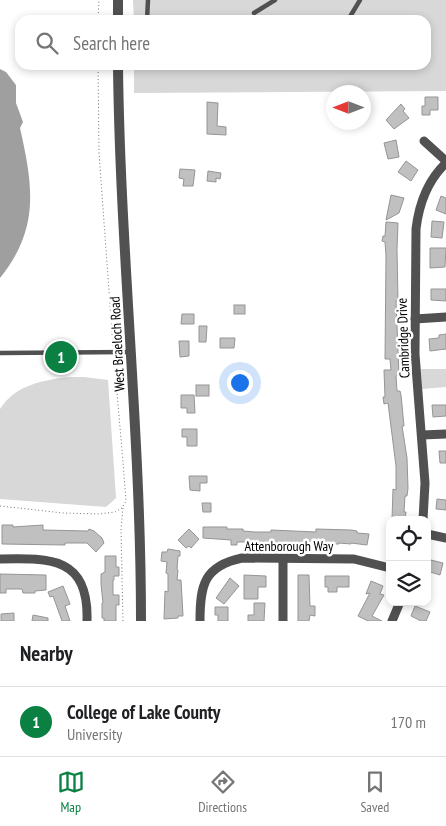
<!DOCTYPE html>
<html lang="en">
<head>
<meta charset="utf-8">
<style>
  body { margin:0; font-family:"PT Sans Narrow",sans-serif; background:#f6f6f6; color:#202124 }
  .controls { position:absolute; right:15px; bottom:15px; display:grid; overflow:hidden; border-radius:10px; box-shadow:0 2px 8px #0003 }
  .controls button { width:45px; height:45px; display:grid; place-items:center; padding:0; border:0; border-bottom:1px solid #e0e0e0; background:#fff; color:#202124; font:25px sans-serif }
  .compass { position:absolute; left:326px; top:85px; width:45px; height:45px; border-radius:50%; background:#fff; box-shadow:0 2px 8px #0003; rotate:270deg }
  .you { position:absolute; left:239px; top:382px; width:18px; height:18px; margin:-12px; border:4px solid #fff; border-radius:50%; background:#1a73e8; box-shadow:0 0 0 8px #1a73e833 }
  .badge { display:grid; place-items:center; width:32px; height:32px; border-radius:50%; background:#0b8043; color:#fff; font-size:16px; font-weight:700 }
  .pin { position:absolute; translate:-50% -50%; border:2px solid #fff; box-shadow:0 1px 5px #0006 }
  .list { margin:0; padding:0; list-style:none }
  h2 { display:flex; justify-content:space-between; align-items:center; height:65px; margin:0; padding:0 20px; font-size:21px }
  h2 small { font-size:16px; font-weight:400; color:#757577 }
  .list li { display:grid; grid-template-columns:32px 1fr auto; gap:15px; align-items:center; box-sizing:border-box; height:70px; padding:0 20px; border-top:1px solid #e0e0e0 }
  .list b { display:block; font-size:19px; white-space:nowrap }
  .list p { margin:0; font-size:16px; white-space:nowrap; color:#757577 }
  .list em { font-size:16px; font-style:normal; color:#757577 }
  .icon { flex:none; width:28px; height:28px; fill:none; stroke:currentColor; stroke-width:2; stroke-linecap:round; stroke-linejoin:round }
  .map { position:relative; flex:none; width:446px; height:621px; overflow:hidden }
  .search { position:absolute; background:#fff; box-shadow:0 2px 8px #0003; left:15px; right:15px; top:15px; height:55px; display:flex; align-items:center; gap:12px; box-sizing:border-box; padding:0 18px; border-radius:15px; color:#757577; font-size:19px }
  .sheet { height:135px; background:#fff }
  nav { display:flex; justify-content:space-around; align-items:center; box-sizing:border-box; height:70px; border-top:1px solid #e0e0e0; background:#fff; font-size:14px; color:#757577 }
  nav a { display:grid; justify-items:center; gap:2px }
  nav .on { color:#0b8043 }
  .map>svg:first-child { display:block }
  .green { fill:#d8d8d8 }
  .water { fill:#9f9f9f }
  .building { fill:#c0c0c0; stroke:#959595 }
  .lines { fill:none; stroke-linecap:round; stroke-linejoin:round }
  .path { stroke:#737373; stroke-width:1; stroke-dasharray:1 2.5; stroke-linecap:butt }
  .service { stroke:#515151; stroke-width:4.5 }
  .minor { stroke:#515151; stroke-width:9 }
  .tertiary { stroke:#515151; stroke-width:10 }
  .labels { text-anchor:middle; dominant-baseline:central; stroke-width:5; stroke-linejoin:round; paint-order:stroke }
  .street-label { font-size:14px; fill:#000; stroke:#fff }
</style>
</head>
<body>
<div class="map">
<svg width="446" height="621" viewBox="0 0 446 621">
  <rect width="100%" height="100%" fill="#fff"/>
  <g class="green">
    <path d="M 133,0 L 446,0 L 446,91 L 134,93 L 134,65 L 426,65 L 426,20 L 134,20 Z"/>
    <path d="M 421,369 L 446,369 L 446,387 L 422,389 Z"/>
    <path d="M 69,377 L 84,377 L 108,380 L 116,498 L 106,507 L 0,499 L 0,409 C 15,385 43,380 69,377 Z"/>
  </g>
  <path class="water" d="M 0,69 L 6,72 L 16,85 L 16,103 L 23,122 L 20,128 C 33,186 40,228 0,278 Z"/>
  <g class="building">
    <path d="M 425,97 L 438,97 L 438,110 L 430,110 L 430,115 L 422,115 L 422,106 L 425,106 Z"/>
    <path d="M 207,102 L 218,103 L 217,126 L 226,127 L 226,135 L 207,134 Z"/>
    <path d="M 401,104 L 405,109 L 403,111 L 409,118 L 394,129 L 386,120 Z"/>
    <path d="M 396,140 L 399,157 L 388,159 L 384,143 Z"/>
    <path d="M 406,161 L 418,170 L 411,181 L 398,172 Z"/>
    <path d="M 180,169 L 195,170 L 193,186 L 183,186 L 184,179 L 179,178 Z"/>
    <path d="M 208,171 L 221,173 L 220,179 L 216,178 L 216,182 L 207,181 Z"/>
    <path d="M 391,195 L 404,198 L 399,213 L 386,220 Z"/>
    <path d="M 441,196 L 446,198 L 446,214 L 436,210 Z"/>
    <path d="M 432,221 L 444,222 L 442,238 L 431,237 Z"/>
    <path d="M 386,222 L 398,223 L 397,249 L 398,301 L 396,301 L 399,375 L 396,376 L 397,391 L 400,391 L 401,395 L 404,426 L 402,426 L 407,458 L 408,488 L 407,496 L 405,496 L 404,512 L 406,512 L 405,520 L 392,520 L 393,489 L 396,490 L 396,466 L 388,403 L 384,404 L 383,397 L 385,397 L 384,370 L 391,370 L 390,359 L 385,359 L 386,256 L 385,242 L 382,241 L 383,236 L 385,236 Z"/>
    <path d="M 430,248 L 446,248 L 445,267 L 430,268 Z"/>
    <path d="M 431,289 L 446,289 L 446,301 L 431,300 Z"/>
    <rect x="234" y="305" width="11" height="9"/>
    <path d="M 182,314 L 194,314 L 194,324 L 181,324 Z"/>
    <path d="M 199,326 L 207,326 L 206,342 L 199,342 Z"/>
    <path d="M 446,334 L 446,349 L 430,351 L 429,339 L 439,338 L 439,335 Z"/>
    <path d="M 220,338 L 235,338 L 234,348 L 220,348 Z"/>
    <path d="M 179,341 L 189,341 L 189,356 L 180,357 Z"/>
    <rect x="196" y="385" width="13" height="11"/>
    <path d="M 181,395 L 194,395 L 195,413 L 187,413 L 187,408 L 181,408 Z"/>
    <path d="M 432,405 L 446,405 L 446,416 L 433,417 Z"/>
    <path d="M 182,429 L 197,429 L 197,446 L 187,446 L 187,437 L 182,437 Z"/>
    <path d="M 439,451 L 446,451 L 446,463 L 440,463 Z"/>
    <path d="M 189,476 L 207,476 L 207,483 L 200,483 L 200,491 L 190,490 Z"/>
    <path d="M 437,499 L 446,500 L 446,510 L 436,509 Z"/>
    <path d="M 202,503 L 211,503 L 211,512 L 203,512 Z"/>
    <path d="M 2,525 L 13,525 L 13,527 L 43,525 L 43,530 L 88,531 L 89,529 L 94,531 L 102,538 L 104,543 L 96,552 L 87,543 L 65,543 L 65,545 L 2,544 Z"/>
    <path d="M 203,527 L 227,527 L 227,529 L 243,529 L 243,531 L 255,532 L 271,532 L 271,530 L 316,532 L 316,529 L 351,530 L 357,531 L 357,533 L 369,534 L 367,545 L 351,543 L 351,544 L 339,543 L 339,544 L 306,544 L 306,542 L 267,543 L 267,544 L 259,544 L 259,542 L 237,542 L 237,545 L 231,545 L 231,540 L 203,538 Z"/>
    <path d="M 189,529 L 199,539 L 191,548 L 189,546 L 186,548 L 178,540 Z"/>
    <path d="M 168,549 L 180,551 L 180,556 L 178,556 L 177,569 L 178,570 L 177,580 L 181,580 L 183,616 L 178,616 L 178,618 L 164,619 L 165,591 L 168,592 L 168,574 L 166,573 L 167,562 L 161,561 L 162,552 L 167,552 Z"/>
    <path d="M 105,556 L 116,556 L 116,567 L 119,567 L 119,576 L 114,576 L 114,580 L 113,580 L 113,595 L 119,595 L 119,605 L 116,605 L 116,621 L 104,621 L 104,618 L 102,618 L 102,603 L 103,603 L 101,584 L 101,574 L 105,572 Z"/>
    <path d="M 427,559 L 443,563 L 440,575 L 427,571 Z"/>
    <path d="M 0,574 L 46,575 L 46,590 L 35,591 L 35,593 L 23,593 L 22,589 L 6,589 L 6,593 L 0,593 Z"/>
    <path d="M 244,575 L 266,576 L 266,587 L 258,587 L 258,599 L 244,599 Z"/>
    <path d="M 298,575 L 309,575 L 310,606 L 315,606 L 315,616 L 310,615 L 309,621 L 298,621 Z"/>
    <path d="M 325,576 L 349,576 L 349,587 L 337,587 L 337,592 L 328,592 L 328,587 L 325,587 Z"/>
    <path d="M 230,578 L 239,586 L 224,604 L 216,598 Z"/>
    <path d="M 371,581 L 383,586 L 380,594 L 384,595 L 372,616 L 382,621 L 368,621 L 358,616 L 370,593 L 366,594 Z"/>
    <path d="M 63,586 L 70,604 L 65,606 L 70,621 L 62,621 L 53,596 L 50,597 L 48,592 Z"/>
    <path d="M 254,603 L 265,603 L 264,621 L 248,621 L 248,615 L 254,615 Z"/>
    <path d="M 415,606 L 430,612 L 426,621 L 421,621 L 411,616 Z"/>
    <path d="M 215,607 L 228,607 L 228,621 L 218,621 L 218,615 L 215,615 Z"/>
    <path d="M 14,613 L 14,621 L 1,621 L 1,614 Z"/>
    <path d="M 33,615 L 48,618 L 48,621 L 32,621 Z"/>
  </g>
  <g class="lines">
    <g class="path">
      <path d="M 98,20 L 99,0"/>
      <path d="M 98,65 L 99,153 L 113,346"/>
      <path d="M 0,506 L 63,513 L 99,514 L 115,512 L 122,508 L 126,501 L 123,462 L 114,358"/>
      <path d="M 123,621 L 121,530 L 123,507"/>
    </g>
    <g class="service">
      <path d="M 254,13 L 275,0"/>
      <path d="M 147,20 L 148,0"/>
      <path d="M 348,20 L 360,0"/>
      <path d="M 0,353 L 129,352"/>
    </g>
    <g class="minor">
      <path d="M 424,141 L 446,161"/>
      <path d="M 415,319 L 446,317"/>
      <path d="M 422,435 L 446,434"/>
      <path d="M 423,520 L 425,483 L 415,354 L 416,229 C 419,204 428,180 446,163"/>
      <path d="M 427,534 L 446,538"/>
      <path d="M 0,559 C 51,558 89,557 87,621"/>
      <path d="M 200,621 C 200,585 204,566 242,558 L 354,559 L 390,568"/>
      <path d="M 283,621 L 283,559"/>
      <path d="M 392,621 L 400,602"/>
    </g>
    <g class="tertiary">
      <path d="M 118,0 L 118,20"/>
      <path d="M 118,65 C 120,251 141,435 141,621"/>
    </g>
  </g>
  <g class="labels">
    <g class="street-label">
      <text transform="translate(403 338) rotate(-92)">Cambridge Drive</text>
      <text transform="translate(117 344) rotate(-93)">West Braeloch Road</text>
      <text x="289" y="546">Attenborough Way</text>
    </g>
  </g>
</svg>
<div class="controls">
<button><svg class="icon" aria-label="locate" viewBox="0 0 24 24"><circle cx="12" cy="12" r="6"/><path d="M12 2v4M12 18v4M2 12h4M18 12h4"/></svg></button>
<button><svg class="icon" aria-label="layers" viewBox="0 0 24 24"><path d="M12 4l9 5-9 5-9-5zM3 14l9 5 9-5"/></svg></button>
</div>
<svg class="compass" viewBox="-18 -18 36 36"><path d="M0-13l5 13h-10z" fill="#e53935"/><path d="M0 13l5-13h-10z" fill="#757577"/></svg>
<div class="you"></div>
<div class="pin badge" style="left:61px;top:357px">1</div>
<div class="search"><svg class="icon" aria-label="search" viewBox="0 0 24 24"><circle cx="10" cy="10" r="6"/><path d="M15 15l6 6"/></svg>Search here</div>
</div>
<section class="sheet">
<h2>Nearby<small></small></h2>
<ul class="list">
<li><span class="badge">1</span><div><b>College of Lake County</b><p>University</p></div><em>170 m</em></li>
</ul>
</section>
<nav>
<a class="on"><svg class="icon" aria-label="map" viewBox="0 0 24 24"><path d="M3 6l6-2 6 2 6-2v14l-6 2-6-2-6 2zM9 4v14M15 6v14"/></svg>Map</a>
<a><svg class="icon" aria-label="directions" viewBox="0 0 24 24"><path d="M12 3l9 9-9 9-9-9zM9 14v-3h6M13 9l2 2-2 2"/></svg>Directions</a>
<a><svg class="icon" aria-label="saved" viewBox="0 0 24 24"><path d="M7 4h10v16l-5-4-5 4z"/></svg>Saved</a>
</nav>
</body>
</html>
